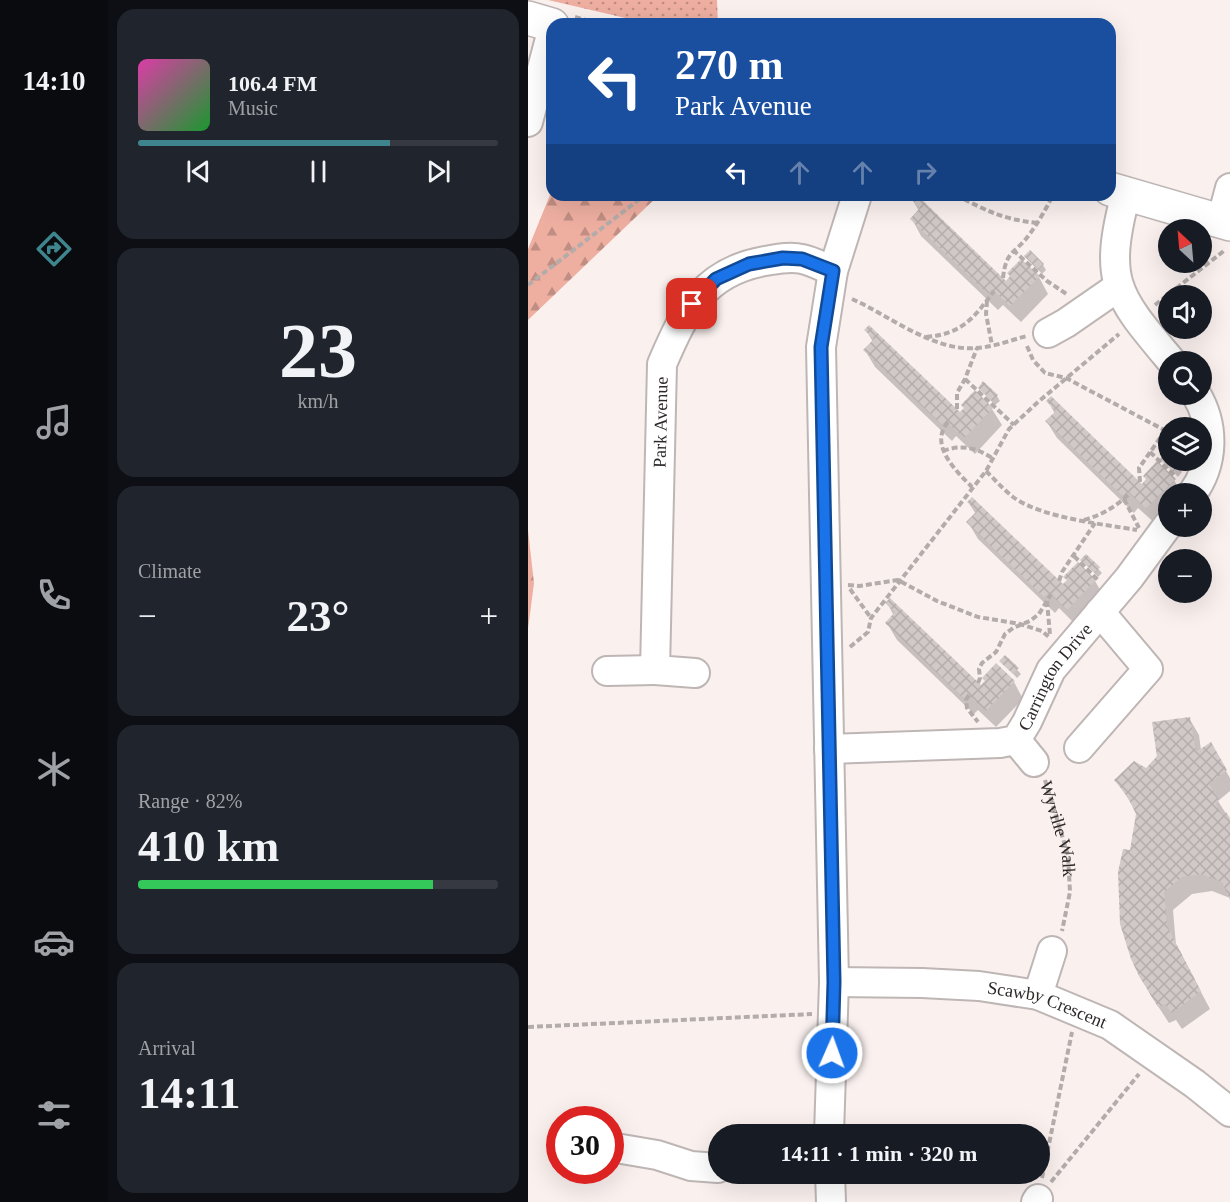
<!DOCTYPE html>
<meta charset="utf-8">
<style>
:root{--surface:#171b24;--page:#20242c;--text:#f1f3f6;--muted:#9ea1a6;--line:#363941;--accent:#3e858e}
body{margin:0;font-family:"Times New Roman",serif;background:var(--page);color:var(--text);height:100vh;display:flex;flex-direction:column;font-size:22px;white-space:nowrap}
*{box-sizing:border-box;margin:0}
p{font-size:20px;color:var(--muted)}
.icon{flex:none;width:33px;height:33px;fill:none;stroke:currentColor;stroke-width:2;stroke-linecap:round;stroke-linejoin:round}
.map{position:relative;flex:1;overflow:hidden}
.sheet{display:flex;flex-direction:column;gap:9px;padding:9px;background:#0d0f14;width:420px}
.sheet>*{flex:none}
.banner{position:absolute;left:18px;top:18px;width:570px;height:183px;border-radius:18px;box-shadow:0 6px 24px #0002;background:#1a4fa0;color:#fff;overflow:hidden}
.needle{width:39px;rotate:334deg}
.controls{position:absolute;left:630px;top:219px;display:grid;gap:12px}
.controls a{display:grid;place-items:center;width:54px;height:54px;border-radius:50%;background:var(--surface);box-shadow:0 6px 24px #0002;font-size:30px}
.speed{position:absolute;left:18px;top:1106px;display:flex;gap:12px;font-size:30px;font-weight:700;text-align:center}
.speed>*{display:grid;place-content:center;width:78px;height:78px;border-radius:50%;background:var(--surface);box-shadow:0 6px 24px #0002;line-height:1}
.speed .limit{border:9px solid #d22;background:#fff;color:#111}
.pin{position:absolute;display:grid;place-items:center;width:51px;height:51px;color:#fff;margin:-26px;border-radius:12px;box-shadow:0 3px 9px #0006}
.me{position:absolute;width:66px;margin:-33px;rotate:2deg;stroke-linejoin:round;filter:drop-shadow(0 0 4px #0008)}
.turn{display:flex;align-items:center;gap:21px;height:126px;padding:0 30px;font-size:27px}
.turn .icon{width:78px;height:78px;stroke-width:2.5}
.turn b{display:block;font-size:42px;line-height:51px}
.lanes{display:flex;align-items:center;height:57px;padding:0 30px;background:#0003;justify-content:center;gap:30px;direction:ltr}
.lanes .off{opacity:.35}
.big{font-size:45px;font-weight:600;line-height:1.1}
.sheet .widget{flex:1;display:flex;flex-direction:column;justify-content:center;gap:9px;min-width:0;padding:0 21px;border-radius:18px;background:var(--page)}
.sheet .dial{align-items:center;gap:0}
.dial b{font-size:78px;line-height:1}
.song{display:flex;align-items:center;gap:18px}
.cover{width:72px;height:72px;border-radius:9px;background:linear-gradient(135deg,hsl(320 70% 55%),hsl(130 70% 35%))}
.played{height:6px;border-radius:3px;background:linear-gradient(90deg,var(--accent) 70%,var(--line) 70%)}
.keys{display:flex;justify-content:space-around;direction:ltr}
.heat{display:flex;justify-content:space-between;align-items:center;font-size:33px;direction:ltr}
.charge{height:9px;border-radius:4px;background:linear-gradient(90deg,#34c759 82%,var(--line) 0)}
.trip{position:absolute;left:180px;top:1124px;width:342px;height:60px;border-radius:30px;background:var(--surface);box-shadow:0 6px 24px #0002;font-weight:600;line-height:60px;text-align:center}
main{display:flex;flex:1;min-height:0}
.menu{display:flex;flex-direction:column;width:108px;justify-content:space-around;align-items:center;background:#090b0e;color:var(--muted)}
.menu .icon{width:42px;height:42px}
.menu .active{color:var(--accent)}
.menu b{font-size:27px;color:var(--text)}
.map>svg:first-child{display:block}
.forest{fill:url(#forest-firs)}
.park{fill:url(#park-dots)}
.shadow{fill:#0003}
.building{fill:url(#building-cross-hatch)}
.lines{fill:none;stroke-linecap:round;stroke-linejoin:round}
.minor-casing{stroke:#beb6b5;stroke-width:32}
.major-casing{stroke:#beb6b5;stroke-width:36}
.path{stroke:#b3acaa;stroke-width:4;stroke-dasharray:6 3;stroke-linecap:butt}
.minor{stroke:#fff;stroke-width:28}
.major{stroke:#fff;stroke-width:33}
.route-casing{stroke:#114b97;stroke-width:15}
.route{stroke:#1a73e8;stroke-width:10}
.labels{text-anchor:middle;stroke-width:4.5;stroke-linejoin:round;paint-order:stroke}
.street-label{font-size:18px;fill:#2d2929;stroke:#fff}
</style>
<main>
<nav class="menu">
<b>14:10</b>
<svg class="icon active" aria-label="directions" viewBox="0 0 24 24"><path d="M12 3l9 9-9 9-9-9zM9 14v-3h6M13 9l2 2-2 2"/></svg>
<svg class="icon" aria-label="music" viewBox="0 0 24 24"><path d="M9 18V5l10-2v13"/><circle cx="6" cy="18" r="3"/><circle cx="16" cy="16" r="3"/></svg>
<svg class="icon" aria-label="phone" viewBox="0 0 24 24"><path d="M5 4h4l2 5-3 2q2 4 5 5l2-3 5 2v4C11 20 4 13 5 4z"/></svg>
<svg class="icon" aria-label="climate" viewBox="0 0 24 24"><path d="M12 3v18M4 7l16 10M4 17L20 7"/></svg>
<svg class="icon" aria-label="car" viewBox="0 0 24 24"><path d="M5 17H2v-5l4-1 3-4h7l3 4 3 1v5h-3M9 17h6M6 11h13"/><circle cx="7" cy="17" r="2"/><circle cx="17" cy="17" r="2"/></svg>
<svg class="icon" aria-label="filters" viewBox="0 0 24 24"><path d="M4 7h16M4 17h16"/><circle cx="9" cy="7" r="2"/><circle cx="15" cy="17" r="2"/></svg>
</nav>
<section class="sheet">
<div class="widget">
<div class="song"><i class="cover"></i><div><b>106.4 FM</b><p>Music</p></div></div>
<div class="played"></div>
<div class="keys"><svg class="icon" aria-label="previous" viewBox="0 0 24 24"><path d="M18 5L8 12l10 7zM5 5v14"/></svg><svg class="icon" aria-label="pause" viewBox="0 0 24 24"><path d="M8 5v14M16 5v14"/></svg><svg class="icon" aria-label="next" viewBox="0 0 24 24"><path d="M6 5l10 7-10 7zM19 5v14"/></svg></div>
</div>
<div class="widget dial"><b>23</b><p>km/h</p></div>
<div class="widget"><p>Climate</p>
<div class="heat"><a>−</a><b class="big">23°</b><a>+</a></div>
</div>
<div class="widget"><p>Range · 82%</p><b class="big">410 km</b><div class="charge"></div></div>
<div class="widget"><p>Arrival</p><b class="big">14:11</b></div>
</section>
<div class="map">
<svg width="702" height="1202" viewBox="0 0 702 1202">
<defs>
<pattern id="forest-firs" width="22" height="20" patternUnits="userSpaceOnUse" patternTransform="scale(1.5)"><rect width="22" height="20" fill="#eeafa1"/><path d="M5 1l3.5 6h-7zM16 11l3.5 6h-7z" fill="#c18e83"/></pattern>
<pattern id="park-dots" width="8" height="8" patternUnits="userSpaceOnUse" patternTransform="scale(1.5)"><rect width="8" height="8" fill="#eeafa1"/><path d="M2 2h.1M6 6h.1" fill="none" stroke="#c18e83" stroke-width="1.8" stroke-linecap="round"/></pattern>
<pattern id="building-cross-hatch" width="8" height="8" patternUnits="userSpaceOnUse" patternTransform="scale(1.5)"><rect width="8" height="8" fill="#d1c9c7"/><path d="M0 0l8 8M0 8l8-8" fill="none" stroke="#b4adab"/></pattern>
</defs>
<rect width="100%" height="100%" fill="#faf1ef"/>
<g class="forest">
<path d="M24,190V195H131L0,320V249Z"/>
<path d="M0,530L6,583L0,629Z"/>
</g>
<path class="park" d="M20,0H189L190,24H123Z"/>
<g class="shadow">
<path d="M384,199L478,283L511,277L520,294L493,322L475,305L470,310L393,236L384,219L391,211Z"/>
<path d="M498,256L515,265L518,270L514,274Z"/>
<path d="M338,330L432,415L464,409L474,425L447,454L428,436L424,441L347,367L337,350L345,342Z"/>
<path d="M451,388L469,396L472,401L467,405Z"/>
<path d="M520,401L614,486L646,480L654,494H640V513L629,525L610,508L606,513L529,438L519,422L527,414Z"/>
<path d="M638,455L640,460L651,467L654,472L650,477L633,459Z"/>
<path d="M440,502L535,587L540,581L537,577L567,581L577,598L549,626L531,608L527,613L450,539L440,522L448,514Z"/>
<path d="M558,556L574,573L570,577L554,560Z"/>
<path d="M359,603L453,688L486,682L495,699L468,727L450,710L446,714L369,640L359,623L366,616Z"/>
<path d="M477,657L493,674L489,678L473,661Z"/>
<path d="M661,718L671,735L673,750L682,744L702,778V791L690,801L702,820V898L684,891L664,894L645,910L648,945L682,1009L654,1029L648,1020L641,1023L622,994L604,852L610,813L588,781L618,769Z"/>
</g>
<g class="building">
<path d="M386,195H389L478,281L482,276L479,273L493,259L512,276L482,306L464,289L460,294L382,219L392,208L382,198Z"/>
<path d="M502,250L516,264L510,270L496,256Z"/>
<path d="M341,325L432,412L436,408L433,405L447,390L465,408L436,438L418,421L414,425L335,350L346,339L336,330Z"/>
<path d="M455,381L470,395L464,401L450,388Z"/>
<path d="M523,396L614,484L618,479L615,476L629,461L648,479L618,509L600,492L596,497L517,421L528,411L518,401Z"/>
<path d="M637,453L640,455V460H646L652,466L646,473L632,459Z"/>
<path d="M444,497L535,584L539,580L535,577L550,562L568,580L539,610L521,593L516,597L438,522L449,511L439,502Z"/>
<path d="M558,554L572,567L567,573L552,560Z"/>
<path d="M362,598L453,685L457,681L454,678L468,663L487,681L458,711L439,694L435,698L357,623L367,612L357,603Z"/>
<path d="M477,655L491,668L485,674L471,661Z"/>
<path d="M662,717L668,752L683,742L699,770L681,784L691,800L688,804L694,816L698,812L702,818V900L694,882L673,874L654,877L636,892L639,926L673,991L644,1013L637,1004L630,1007L611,976L603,959L592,924L590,872L595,849L602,850L608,814L598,794L586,780L606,761L618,768L629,757L624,722Z"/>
</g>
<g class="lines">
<g class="minor-casing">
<g id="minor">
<path d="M0,122L24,31"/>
<path d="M598,193C575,282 587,294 644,362"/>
<path d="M693,222L702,188"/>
<path d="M520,333L538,323L590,287"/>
<path d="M664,494C686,464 687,426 668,394"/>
<path d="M79,671L127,670"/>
<path id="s2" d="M167,673L127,670L134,364C157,311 175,272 237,261C249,259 262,256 274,259C284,261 295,267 305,271"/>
<path d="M488,740L506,762"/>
<path d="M551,748L620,669L572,612"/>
<path id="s3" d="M301,749L472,743L488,740L499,722L523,670L601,578L640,525"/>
<path id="s4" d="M306,982L394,983L451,986L510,995L582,1025L667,1084L702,1112"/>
<path d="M510,995L524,951"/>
<path d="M301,1134L306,982L293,347L305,271L329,195"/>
<path d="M82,1147L129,1155L163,1166L190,1168"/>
<path d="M302,1173L303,1202"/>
<path d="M508,1202L510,1199"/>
</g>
</g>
<g class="major-casing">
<g id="major">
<path d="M0,18L24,25"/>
<path d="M582,189L702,224"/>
</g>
</g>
<g class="path">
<path d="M47,17L72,24"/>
<path d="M428,195C459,211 474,219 509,223"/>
<path d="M485,250L519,281L540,295"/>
<path d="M475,278C478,250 487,254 501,235C510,223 518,209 525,195"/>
<path d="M0,285L117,195"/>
<path d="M324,299C362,316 406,352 449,348C466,347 483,340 499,336"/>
<path d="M459,301L458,314L464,345"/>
<path d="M627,305L697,250"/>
<path d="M398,337C434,334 446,318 466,291"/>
<path d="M499,346L505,360L517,373L538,378L640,432"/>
<path d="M437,379L486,425"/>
<path d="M429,409V393L437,379L449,348"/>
<path d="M420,422C400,445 429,472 444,487"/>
<path d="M415,451C433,444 449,448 464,458"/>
<path d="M622,452L648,477"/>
<path d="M458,471C467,480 475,489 485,497C514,518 574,524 609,530"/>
<path d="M612,482L611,468L637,431"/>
<path d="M596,499L611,528"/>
<path d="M556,520C574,515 589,506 602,493"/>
<path d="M546,556L571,581"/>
<path d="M531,581L534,572L567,523"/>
<path d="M320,585L331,586L370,580L409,601L450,617L492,624L514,631L522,638"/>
<path d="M322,589L343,618"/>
<path d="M519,601L522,635"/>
<path d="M322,647L340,632L343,618L458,471L481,429L510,402L591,334"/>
<path d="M450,683L452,678L451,669L454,663L468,652L477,634L485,628L502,621L511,614L523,594"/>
<path d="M441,695L438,700L439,708L450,722"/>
<path id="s1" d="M517,780L540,855L542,892L534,931"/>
<path d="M0,1027L284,1014"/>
<path d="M514,1178L544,1032"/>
<path d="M523,1182L611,1074"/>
</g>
<use href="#minor" class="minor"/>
<use href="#major" class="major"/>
</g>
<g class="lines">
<g class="route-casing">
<path id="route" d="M164,304L188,279L221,264L255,258L274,259L305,271L293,347L306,982L304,1053"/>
</g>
<use href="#route" class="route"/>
</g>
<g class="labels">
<g class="street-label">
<text dy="6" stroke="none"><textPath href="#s2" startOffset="288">Park Avenue</textPath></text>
<text dy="6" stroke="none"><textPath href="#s3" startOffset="262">Carrington Drive</textPath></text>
<text dy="6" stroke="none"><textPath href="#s1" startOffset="51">Wyville Walk</textPath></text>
<text dy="6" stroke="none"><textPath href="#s4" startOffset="216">Scawby Crescent</textPath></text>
</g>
</g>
</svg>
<div class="controls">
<a><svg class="needle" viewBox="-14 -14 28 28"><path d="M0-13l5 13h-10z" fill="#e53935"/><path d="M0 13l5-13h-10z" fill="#9ea1a6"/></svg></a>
<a><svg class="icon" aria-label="sound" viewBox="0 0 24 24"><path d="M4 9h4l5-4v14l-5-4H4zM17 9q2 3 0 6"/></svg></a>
<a><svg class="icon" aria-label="search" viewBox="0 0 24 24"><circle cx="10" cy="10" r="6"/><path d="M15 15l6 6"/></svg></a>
<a><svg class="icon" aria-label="layers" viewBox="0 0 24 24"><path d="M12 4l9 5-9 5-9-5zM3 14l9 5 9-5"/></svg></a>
<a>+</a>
<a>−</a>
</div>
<div class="speed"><div class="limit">30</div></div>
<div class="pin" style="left:164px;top:304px;background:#d93025"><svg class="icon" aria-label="arrive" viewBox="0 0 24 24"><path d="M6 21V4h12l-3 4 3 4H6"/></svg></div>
<svg class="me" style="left:304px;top:1053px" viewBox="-20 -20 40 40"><circle r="17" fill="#1a73e8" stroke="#fff" stroke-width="3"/><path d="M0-11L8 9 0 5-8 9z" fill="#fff"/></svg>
<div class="trip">14:11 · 1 min · 320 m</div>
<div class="banner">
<div class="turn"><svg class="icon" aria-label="left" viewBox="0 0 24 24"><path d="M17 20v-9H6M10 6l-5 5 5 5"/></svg><div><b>270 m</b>Park Avenue</div></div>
<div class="lanes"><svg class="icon" aria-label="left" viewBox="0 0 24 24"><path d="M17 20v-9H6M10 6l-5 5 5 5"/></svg><svg class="icon off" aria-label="ahead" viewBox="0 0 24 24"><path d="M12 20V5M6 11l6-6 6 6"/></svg><svg class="icon off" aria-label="ahead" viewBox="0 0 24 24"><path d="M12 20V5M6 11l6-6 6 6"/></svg><svg class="icon off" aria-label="right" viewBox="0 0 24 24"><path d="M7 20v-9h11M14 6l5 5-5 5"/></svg></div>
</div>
</div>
</main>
